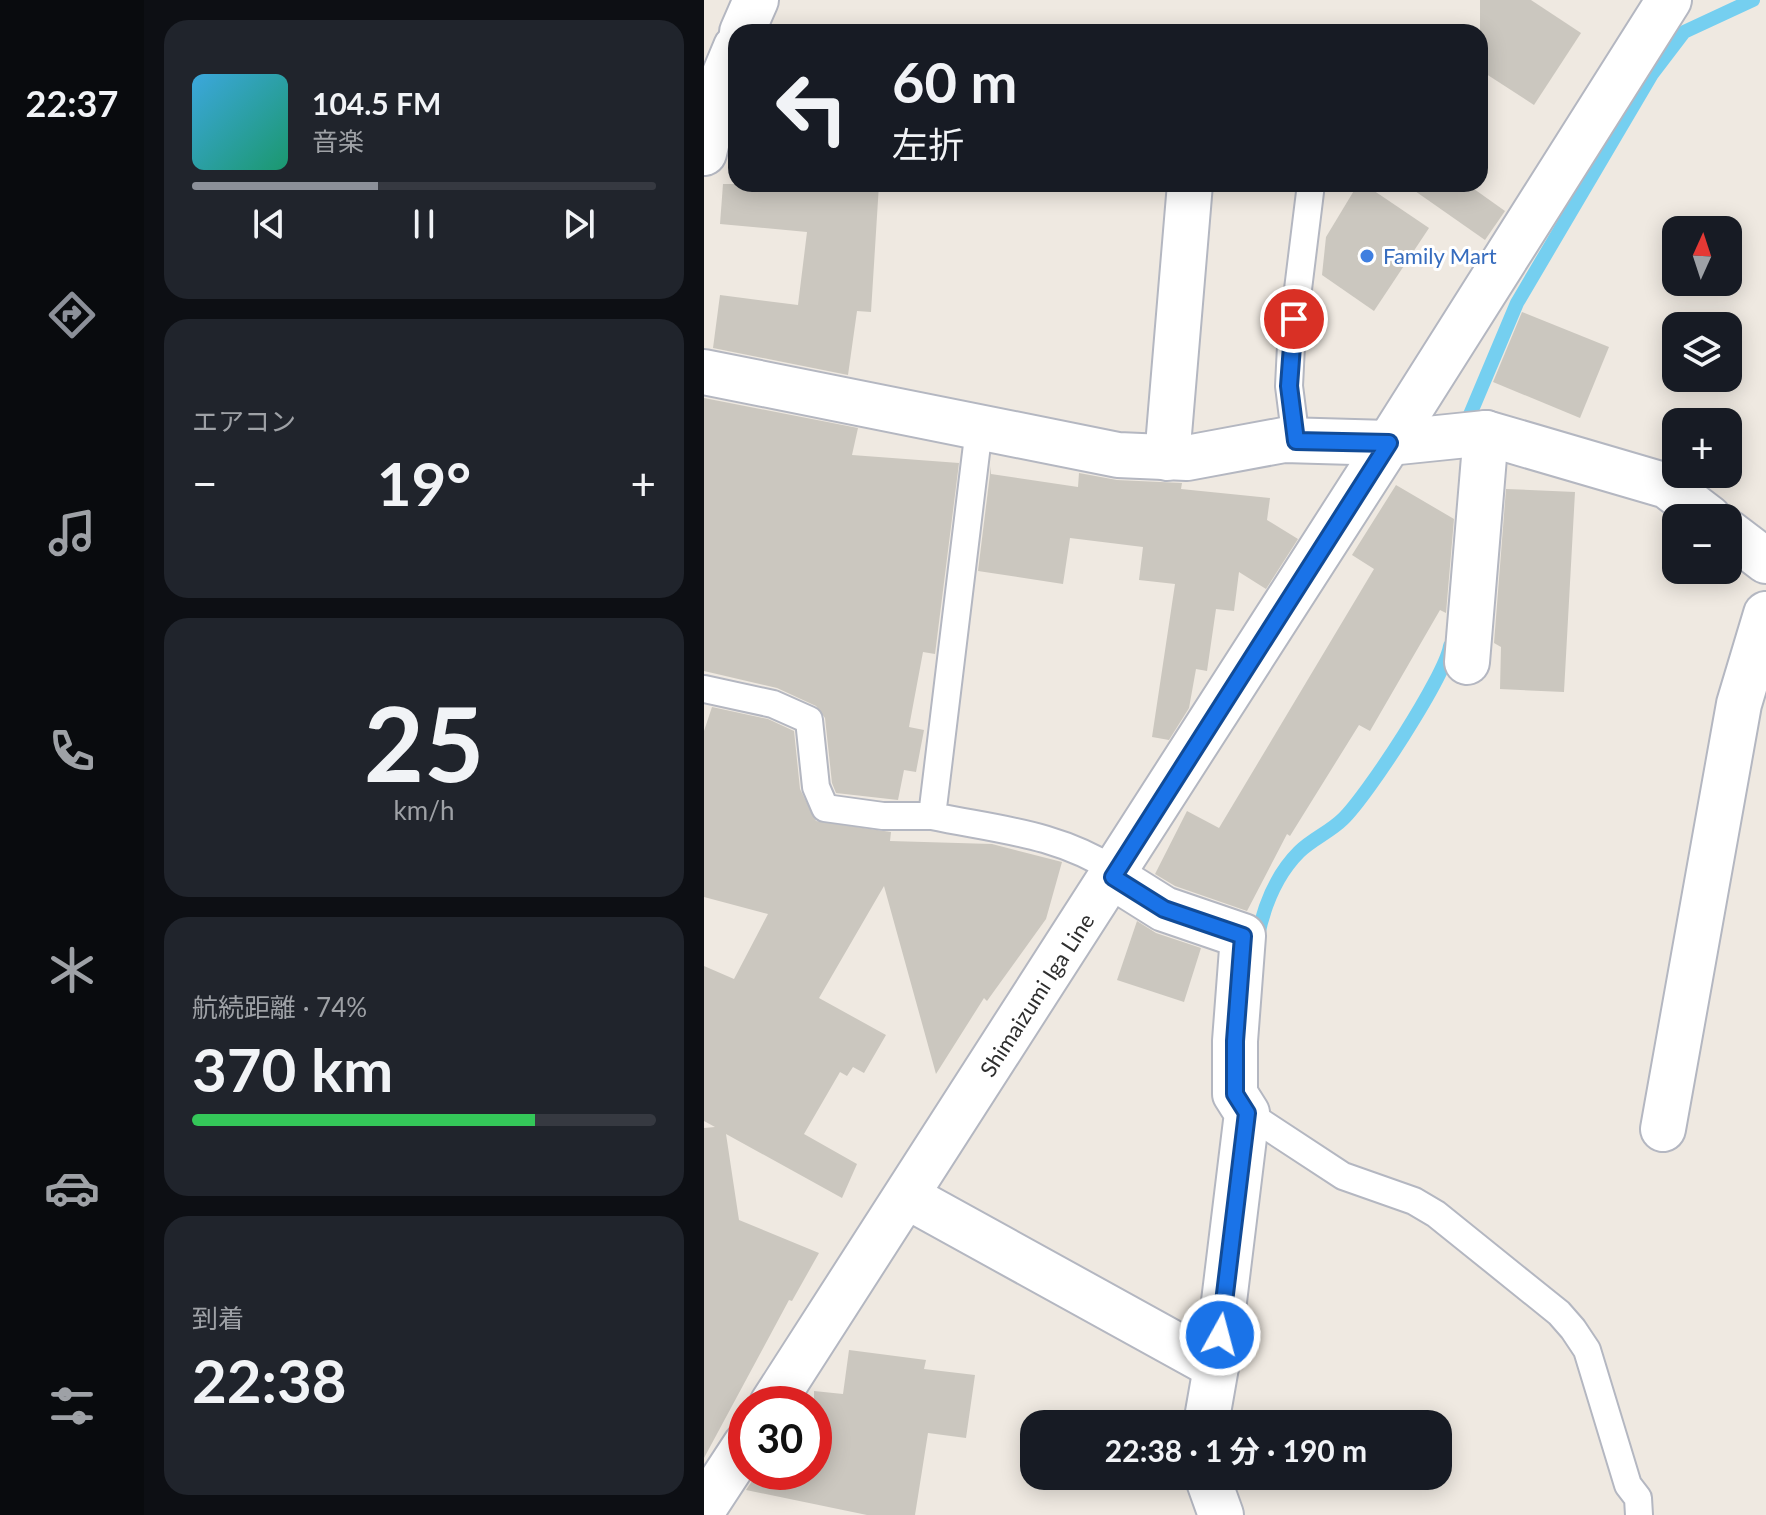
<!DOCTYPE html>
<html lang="ja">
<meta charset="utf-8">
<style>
:root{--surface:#171b24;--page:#20242c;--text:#f1f3f6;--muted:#9ea1a6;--line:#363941;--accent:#8c9099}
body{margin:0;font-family:Lato,"Noto Sans JP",sans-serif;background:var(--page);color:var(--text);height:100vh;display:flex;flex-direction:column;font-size:30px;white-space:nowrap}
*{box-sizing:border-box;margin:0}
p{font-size:26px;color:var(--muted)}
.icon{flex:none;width:44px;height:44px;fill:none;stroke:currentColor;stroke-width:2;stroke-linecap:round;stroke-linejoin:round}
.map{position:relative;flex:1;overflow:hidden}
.panel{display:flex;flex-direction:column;gap:20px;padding:20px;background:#0d0f14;width:560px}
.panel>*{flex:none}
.hud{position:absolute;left:24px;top:24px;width:760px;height:168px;border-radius:24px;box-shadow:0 4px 20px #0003;background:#171b24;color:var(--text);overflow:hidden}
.needle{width:52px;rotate:3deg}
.tools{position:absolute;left:958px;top:216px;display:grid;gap:16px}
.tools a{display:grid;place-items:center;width:80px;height:80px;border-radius:16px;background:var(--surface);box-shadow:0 4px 20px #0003;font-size:40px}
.speed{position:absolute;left:24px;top:1386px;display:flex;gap:16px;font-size:40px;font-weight:700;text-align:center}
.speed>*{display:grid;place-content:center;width:104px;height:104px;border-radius:50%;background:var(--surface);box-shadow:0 4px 20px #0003;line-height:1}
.speed .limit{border:12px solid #d22;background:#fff;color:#111}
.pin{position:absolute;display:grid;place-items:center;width:68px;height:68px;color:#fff;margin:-34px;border:4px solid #fff;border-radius:50%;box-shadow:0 2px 8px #0007}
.me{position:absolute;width:88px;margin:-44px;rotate:7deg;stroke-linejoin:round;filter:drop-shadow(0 0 6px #0008)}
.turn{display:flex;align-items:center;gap:28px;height:168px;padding:0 32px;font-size:36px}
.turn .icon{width:104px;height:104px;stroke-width:2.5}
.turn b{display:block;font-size:56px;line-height:68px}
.big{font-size:60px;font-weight:700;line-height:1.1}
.panel .card{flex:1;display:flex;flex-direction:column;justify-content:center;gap:12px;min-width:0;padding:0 28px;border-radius:24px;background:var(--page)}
.panel .dial{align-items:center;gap:0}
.dial b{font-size:104px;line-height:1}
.song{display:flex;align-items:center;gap:24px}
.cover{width:96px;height:96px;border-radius:12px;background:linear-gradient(135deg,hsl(200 70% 55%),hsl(160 70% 35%))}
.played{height:8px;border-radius:4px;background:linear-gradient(90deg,var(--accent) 40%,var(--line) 40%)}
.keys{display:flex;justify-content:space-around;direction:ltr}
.heat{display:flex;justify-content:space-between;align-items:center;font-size:44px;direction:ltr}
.charge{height:12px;border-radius:6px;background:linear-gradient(90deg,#34c759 74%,var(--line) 0)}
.trip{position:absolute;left:316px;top:1410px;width:432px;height:80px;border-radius:24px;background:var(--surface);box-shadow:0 4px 20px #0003;font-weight:700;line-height:80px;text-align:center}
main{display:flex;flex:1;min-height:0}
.menu{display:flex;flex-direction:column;width:144px;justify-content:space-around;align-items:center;background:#090b0e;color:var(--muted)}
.menu .icon{width:56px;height:56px}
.menu .current{color:var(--accent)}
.menu b{font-size:36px;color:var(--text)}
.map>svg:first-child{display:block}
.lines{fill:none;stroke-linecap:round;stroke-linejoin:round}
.stream{stroke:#75cff0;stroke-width:14}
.building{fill:#cbc7bf}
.service-casing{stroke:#b4b7c1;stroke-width:30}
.minor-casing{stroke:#b4b7c1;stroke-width:48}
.secondary-casing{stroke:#b4b7c1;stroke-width:48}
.service{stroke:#fff;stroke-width:26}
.minor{stroke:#fff;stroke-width:44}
.secondary{stroke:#fff;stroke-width:44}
.route-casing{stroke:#114b97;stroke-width:20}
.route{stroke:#1a73e8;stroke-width:14}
.shop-dot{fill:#3f7fe0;stroke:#fff;stroke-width:3}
.labels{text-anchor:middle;stroke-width:6;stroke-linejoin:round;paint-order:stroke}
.shop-label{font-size:22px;fill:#366cbe;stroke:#fff;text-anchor:start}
.street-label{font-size:22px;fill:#2e2e2e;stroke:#fff}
</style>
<main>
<nav class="menu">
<b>22:37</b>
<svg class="icon current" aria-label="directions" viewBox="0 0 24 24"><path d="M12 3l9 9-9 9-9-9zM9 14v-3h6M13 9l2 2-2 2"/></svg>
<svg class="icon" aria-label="music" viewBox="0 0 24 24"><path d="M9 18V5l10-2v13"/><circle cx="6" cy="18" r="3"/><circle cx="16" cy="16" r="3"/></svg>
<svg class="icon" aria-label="phone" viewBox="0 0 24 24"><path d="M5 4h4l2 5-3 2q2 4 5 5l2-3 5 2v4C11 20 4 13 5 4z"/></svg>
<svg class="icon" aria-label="climate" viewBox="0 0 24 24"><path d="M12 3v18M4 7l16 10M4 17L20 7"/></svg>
<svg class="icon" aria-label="car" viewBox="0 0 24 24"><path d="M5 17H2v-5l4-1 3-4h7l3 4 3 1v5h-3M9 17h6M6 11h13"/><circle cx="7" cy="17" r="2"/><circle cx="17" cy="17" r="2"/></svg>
<svg class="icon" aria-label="filters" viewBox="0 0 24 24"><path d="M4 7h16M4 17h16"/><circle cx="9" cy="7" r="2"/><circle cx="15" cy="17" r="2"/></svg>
</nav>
<section class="panel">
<div class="card">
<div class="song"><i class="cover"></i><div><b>104.5 FM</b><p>音楽</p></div></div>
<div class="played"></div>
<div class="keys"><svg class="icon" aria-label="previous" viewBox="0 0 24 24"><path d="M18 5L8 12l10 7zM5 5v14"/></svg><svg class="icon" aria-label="pause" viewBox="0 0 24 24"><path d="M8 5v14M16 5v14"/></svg><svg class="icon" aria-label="next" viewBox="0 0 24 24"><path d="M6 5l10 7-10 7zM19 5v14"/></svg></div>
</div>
<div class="card"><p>エアコン</p>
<div class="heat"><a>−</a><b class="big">19°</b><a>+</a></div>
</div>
<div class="card dial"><b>25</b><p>km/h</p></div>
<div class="card"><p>航続距離 · 74%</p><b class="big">370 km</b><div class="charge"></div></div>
<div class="card"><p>到着</p><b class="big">22:38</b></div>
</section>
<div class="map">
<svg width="1062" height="1515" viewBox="0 0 1062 1515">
<rect width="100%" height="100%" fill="#efe9e1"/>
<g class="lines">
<g class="stream">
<path d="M765,417L813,303L948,74L980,32L1049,0"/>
<path d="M553,940C559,909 572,875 595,852C608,839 626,832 639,819C663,796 741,677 746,646"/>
</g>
</g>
<g class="building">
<path d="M776,0H827L877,33L830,105L776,70Z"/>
<path d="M19,184H175L167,312L153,311L144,375L9,348L16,295L94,305L103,232L16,224Z"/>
<path d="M654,184H660L725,228L670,311L618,275L622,237Z"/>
<path d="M701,184H763L801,211L781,240Z"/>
<path d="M818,312L905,347L876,418L789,382Z"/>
<path d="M0,398L154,428L148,455L255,463L231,654L219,652L205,727L220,730L212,772L200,770L194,800L132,793L128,783L121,718L112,706L73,688L0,671Z"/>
<path d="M287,466V474L374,487L375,473L413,480L478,483L477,489L566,498L563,520L594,539L562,589L535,572L530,611L512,609L503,671L492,669L485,708L465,740L448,737L471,584L435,580L439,547L366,538L359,584L274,571Z"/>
<path d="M692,485L750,519L742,613L736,610L666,731L655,725L586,836L583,834L543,911L471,886L451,874L483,811L515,828L670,569L648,555Z"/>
<path d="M802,489L871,492L860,692L796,689L797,647L790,643Z"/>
<path d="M8,707L64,719L90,731L96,789L112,821L187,832L186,841L288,844L358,862L342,919L283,1001L280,998L232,1074L180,886L115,998L182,1035L160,1073L149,1067L143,1076L136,1072L100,1134L153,1164L138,1198L22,1134L35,1220L115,1253L88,1301L85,1300L0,1458V1128L11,1127L0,1121V966L30,979L64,914L0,897V731Z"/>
<path d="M433,921L452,933L497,948L480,1002L413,980Z"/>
<path d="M145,1350L222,1360L220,1369L271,1375L262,1438L224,1433L211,1515H163L42,1490L54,1472H110V1391L139,1394Z"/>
</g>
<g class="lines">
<g class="service-casing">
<g id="service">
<path d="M275,428L228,816C296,830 352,833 412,871"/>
<path d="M592,441L585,386L587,346L607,184"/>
<path d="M0,689L69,704L105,720L112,787L121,808L179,816H228"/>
<path d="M543,1113L639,1176L710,1201L732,1214L855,1313L869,1329L883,1350L924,1485L934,1498L935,1515"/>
</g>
</g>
<g class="minor-casing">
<g id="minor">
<path d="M38,32L52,0"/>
<path d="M0,153L17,83L32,47"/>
<path d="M685,443L965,0"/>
<path d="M685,443L782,433L963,486L1005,518"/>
<path d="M463,458L486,184"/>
<path d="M1024,532L1062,561"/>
<path d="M763,662L782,433"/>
<path d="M409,877L460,909L539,936L531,1041V1094L543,1113L512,1367L502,1424"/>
<path d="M959,1129L1035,704L1062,614"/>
<path d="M204,1197L512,1367"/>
<path d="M503,1476L517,1515"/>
</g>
</g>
<g class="secondary-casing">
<g id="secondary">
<path d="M0,372L414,455L483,458L580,440L685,443"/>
<path d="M68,1404L685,443"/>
<path d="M0,1508L42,1444"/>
</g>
</g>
<use href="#service" class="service"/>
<use href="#minor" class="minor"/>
<use href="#secondary" class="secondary"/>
</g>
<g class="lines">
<g class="route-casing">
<path id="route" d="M516,1335L543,1113L531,1094V1041L539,936L460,909L409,877L685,443L592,441L585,386L590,319"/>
</g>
<use href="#route" class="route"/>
</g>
<circle class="shop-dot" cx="663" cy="256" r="8"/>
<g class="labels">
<g class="shop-label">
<text x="679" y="264">Family Mart</text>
</g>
<g class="street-label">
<text transform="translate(333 995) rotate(-57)" y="8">Shimaizumi Iga Line</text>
</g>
</g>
</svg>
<div class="tools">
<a><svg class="needle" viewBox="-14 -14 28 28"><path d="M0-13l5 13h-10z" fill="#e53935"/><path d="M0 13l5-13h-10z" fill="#9ea1a6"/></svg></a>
<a><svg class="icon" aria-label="layers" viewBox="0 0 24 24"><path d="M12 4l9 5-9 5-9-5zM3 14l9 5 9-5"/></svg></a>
<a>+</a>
<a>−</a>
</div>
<div class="speed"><div class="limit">30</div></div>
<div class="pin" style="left:590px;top:319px;background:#d93025"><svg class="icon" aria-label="arrive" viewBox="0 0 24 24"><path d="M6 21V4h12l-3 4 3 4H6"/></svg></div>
<svg class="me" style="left:516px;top:1335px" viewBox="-20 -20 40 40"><circle r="17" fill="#1a73e8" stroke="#fff" stroke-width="3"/><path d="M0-11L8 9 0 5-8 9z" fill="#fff"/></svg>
<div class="trip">22:38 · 1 分 · 190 m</div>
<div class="hud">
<div class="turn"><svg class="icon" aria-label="left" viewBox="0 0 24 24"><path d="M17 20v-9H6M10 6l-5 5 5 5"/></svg><div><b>60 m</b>左折</div></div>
</div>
</div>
</main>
